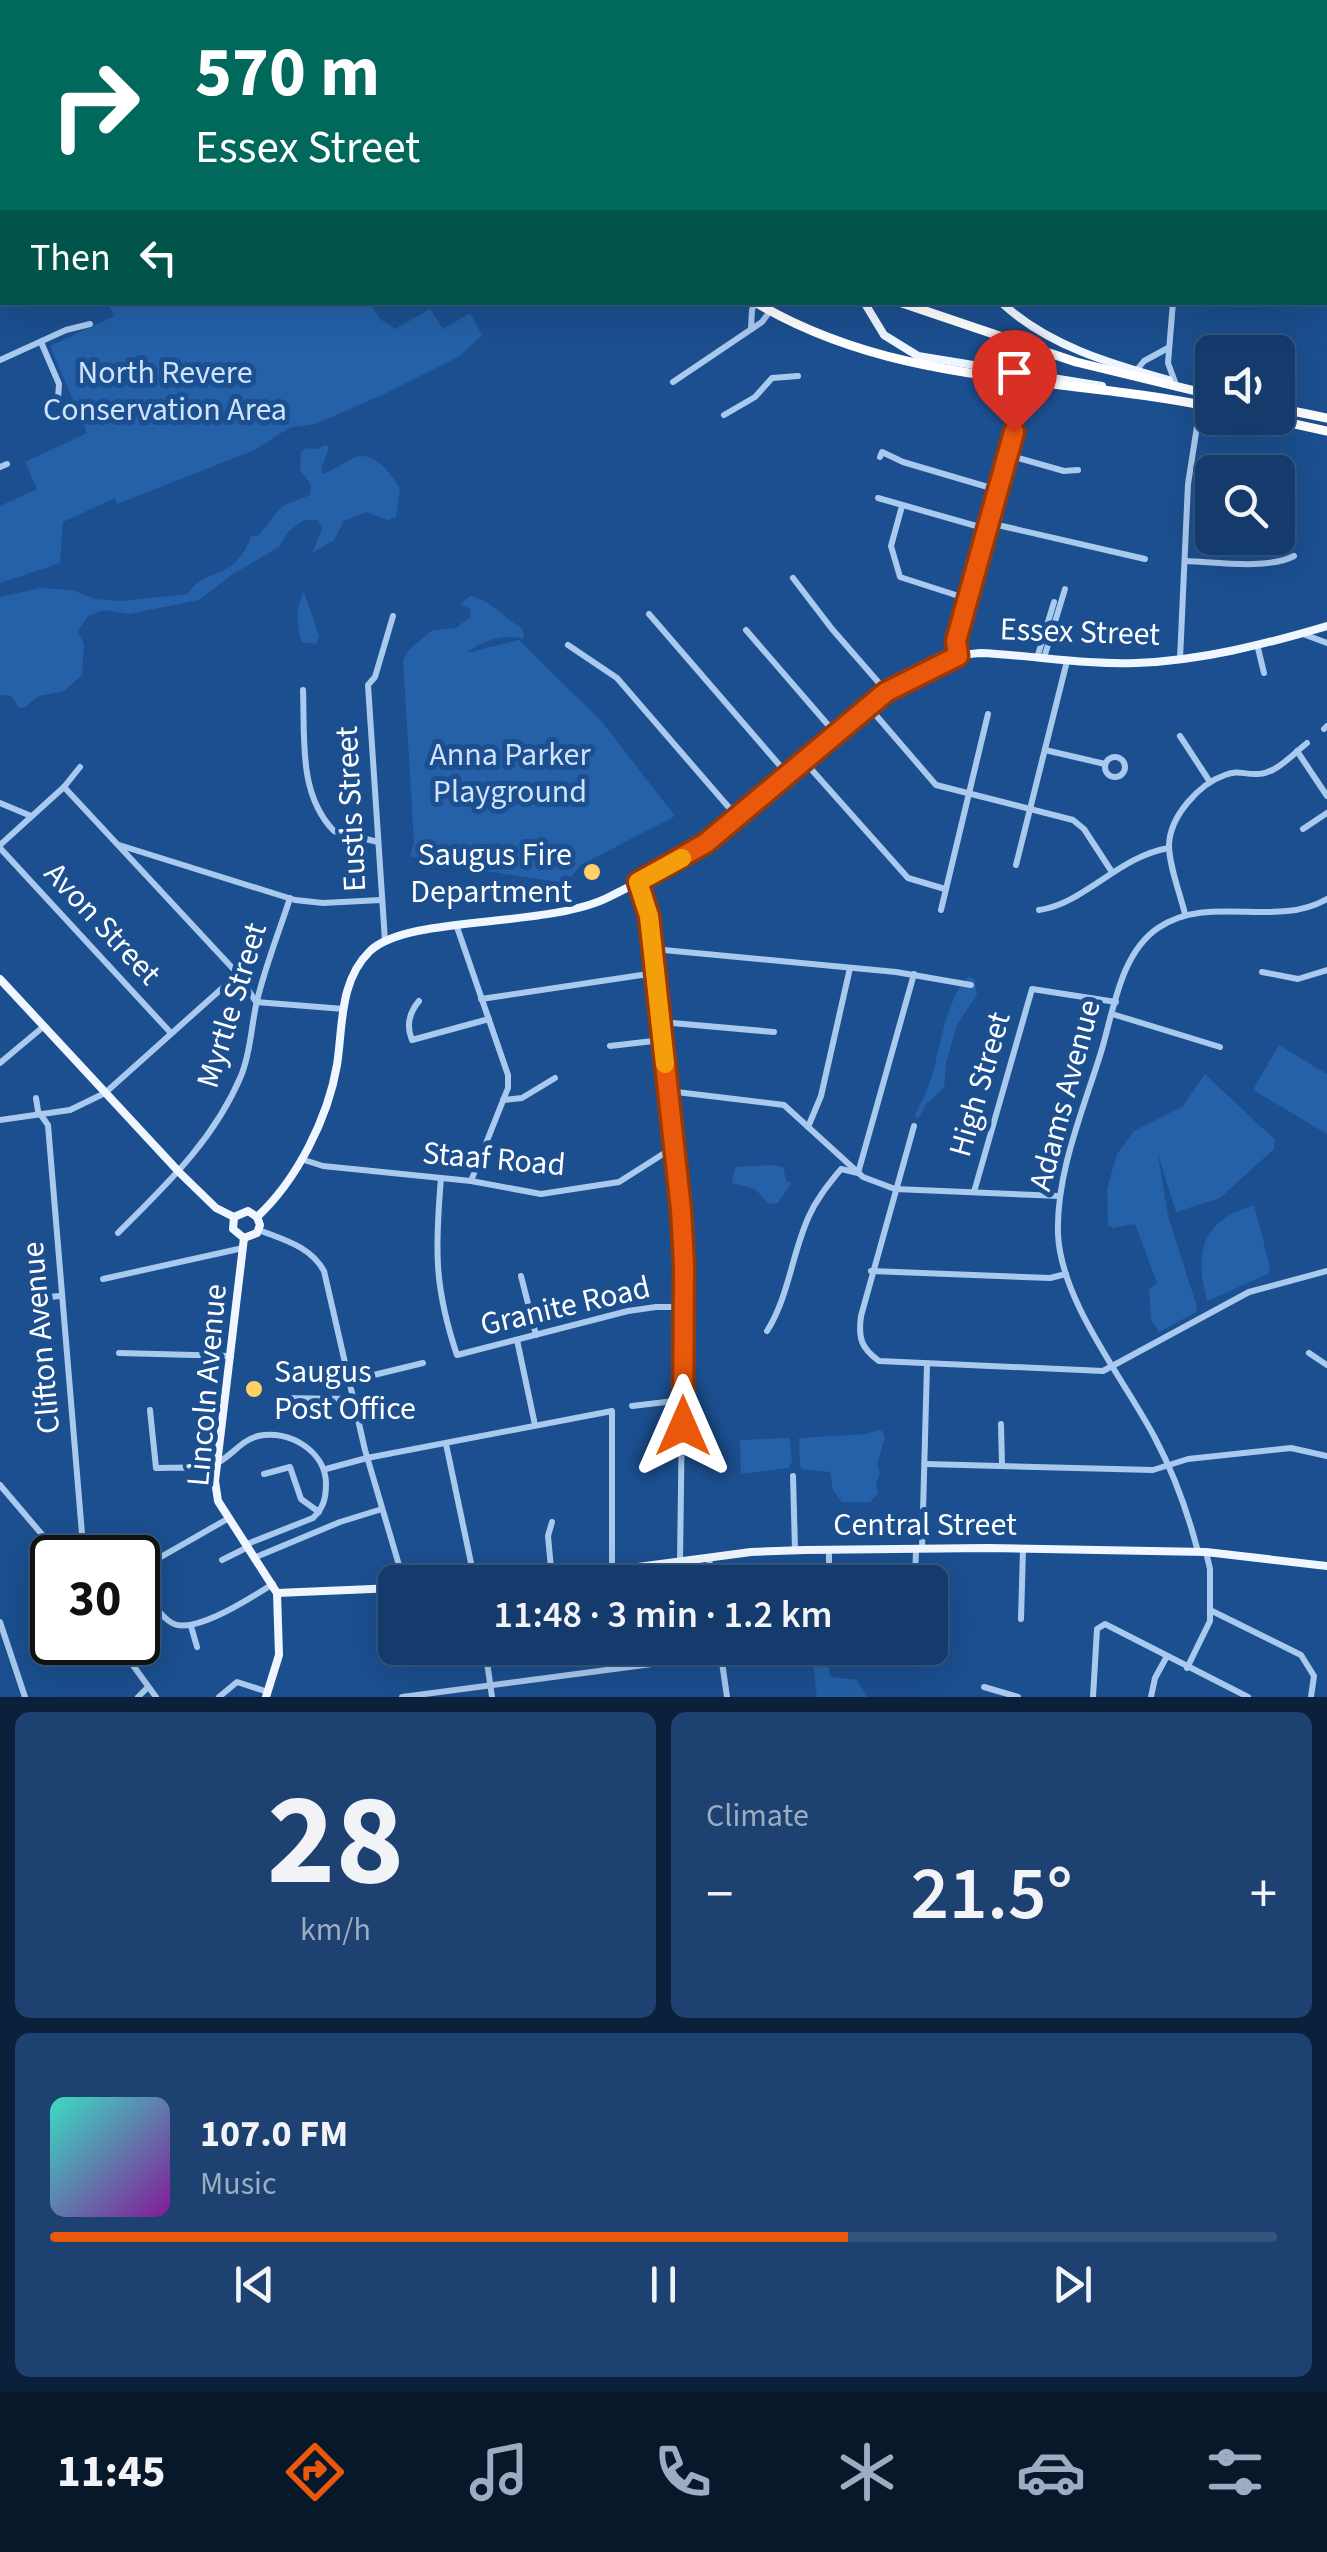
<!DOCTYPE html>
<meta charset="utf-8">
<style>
:root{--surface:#143b6b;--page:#1d4271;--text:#f1f3f6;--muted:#9dadc1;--line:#33557e;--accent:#ea580c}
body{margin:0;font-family:"Source Sans 3",sans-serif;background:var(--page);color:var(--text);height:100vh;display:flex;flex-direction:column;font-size:38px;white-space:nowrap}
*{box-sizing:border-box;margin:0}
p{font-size:32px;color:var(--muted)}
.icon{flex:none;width:55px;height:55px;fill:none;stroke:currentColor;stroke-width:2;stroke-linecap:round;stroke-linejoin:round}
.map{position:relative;height:1697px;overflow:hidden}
.details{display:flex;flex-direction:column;gap:15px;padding:15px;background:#0b203b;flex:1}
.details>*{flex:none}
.hud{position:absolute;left:0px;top:0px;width:1328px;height:305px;box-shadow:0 10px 40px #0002,0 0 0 2px var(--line);background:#00695c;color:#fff;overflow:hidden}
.fabs{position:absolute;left:1195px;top:335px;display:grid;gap:20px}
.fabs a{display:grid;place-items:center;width:100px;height:100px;border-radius:15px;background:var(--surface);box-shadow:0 10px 40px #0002,0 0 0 2px var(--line);font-size:50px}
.speed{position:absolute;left:30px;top:1535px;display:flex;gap:20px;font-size:50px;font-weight:700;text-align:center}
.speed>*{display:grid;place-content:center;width:130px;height:130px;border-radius:50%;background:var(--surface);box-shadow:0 10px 40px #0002,0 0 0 2px var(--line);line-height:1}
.speed .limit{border:5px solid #111;border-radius:15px;background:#fff;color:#111}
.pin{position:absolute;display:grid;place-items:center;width:85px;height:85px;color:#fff;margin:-102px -42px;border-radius:50% 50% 50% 0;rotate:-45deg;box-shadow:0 0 10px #0007}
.pin .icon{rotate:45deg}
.me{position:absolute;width:110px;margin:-55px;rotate:0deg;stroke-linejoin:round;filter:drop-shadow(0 0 8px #0008)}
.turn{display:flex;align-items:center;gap:35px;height:210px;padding:0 30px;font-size:45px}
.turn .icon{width:130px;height:130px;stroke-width:2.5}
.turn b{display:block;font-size:70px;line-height:85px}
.then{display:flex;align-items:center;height:95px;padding:0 30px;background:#0003;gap:20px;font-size:38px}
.big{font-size:75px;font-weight:600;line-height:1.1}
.details .tile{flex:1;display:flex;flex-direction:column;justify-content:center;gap:15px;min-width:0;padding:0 35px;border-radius:15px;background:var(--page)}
.details .dial{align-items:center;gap:0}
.dial b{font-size:130px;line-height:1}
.song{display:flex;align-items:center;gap:30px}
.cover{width:120px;height:120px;border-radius:15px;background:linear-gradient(135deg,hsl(170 70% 55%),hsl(290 70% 35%))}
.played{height:10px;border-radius:5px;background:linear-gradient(90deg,var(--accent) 65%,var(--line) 65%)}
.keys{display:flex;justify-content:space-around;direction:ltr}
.heat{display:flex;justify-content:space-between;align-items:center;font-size:55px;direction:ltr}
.details .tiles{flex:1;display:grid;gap:15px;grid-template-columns:1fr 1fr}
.tile:last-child{grid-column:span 2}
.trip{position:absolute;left:378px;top:1565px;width:570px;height:100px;border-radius:15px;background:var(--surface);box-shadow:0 10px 40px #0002,0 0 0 2px var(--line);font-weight:600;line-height:100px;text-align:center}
.menu{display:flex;height:160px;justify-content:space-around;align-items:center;background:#08182b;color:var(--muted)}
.menu .icon{width:70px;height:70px}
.menu .current{color:var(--accent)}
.menu b{font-size:45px;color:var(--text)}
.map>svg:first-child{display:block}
.green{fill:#2461a8}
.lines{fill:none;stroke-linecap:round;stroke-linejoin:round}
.minor{stroke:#a9c9ee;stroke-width:6}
.major{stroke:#f0f6ff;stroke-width:8}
.highway{stroke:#fff;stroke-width:9}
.route-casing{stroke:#983908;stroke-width:25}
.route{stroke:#ea580c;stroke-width:18}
.slow{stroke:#f59e0b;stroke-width:18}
.poi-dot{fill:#ffd166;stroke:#1b4f8f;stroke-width:4}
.labels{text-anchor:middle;stroke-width:10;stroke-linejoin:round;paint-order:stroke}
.park-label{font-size:32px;fill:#cfe3fa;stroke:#1b4f8f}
.street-label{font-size:32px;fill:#fff;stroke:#1b4f8f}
.poi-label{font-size:32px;fill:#fff;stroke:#1b4f8f;text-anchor:end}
</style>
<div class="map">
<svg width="1327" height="1697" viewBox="0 0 1327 1697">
<rect width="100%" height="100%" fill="#1b4f8f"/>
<g class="green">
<path d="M108,303H377L372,306L380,319L395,329L430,309L443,329L470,313L482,335L460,356L386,393L316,424L289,428L255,450L117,504L115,498L63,522L60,563L0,583V506L37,489L25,462L87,433L50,346L114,316Z"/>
<path d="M326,445L329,448L321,469L323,474C334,470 341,464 351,459C373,447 391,474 400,489L396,517L387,520L367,512L344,521L334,540L312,553L322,529L318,520H304L289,531L279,547L230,576L199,600L129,614L104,610L88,616L78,631L84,644L82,675L64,691L39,696L24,708L18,707L12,696L0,695V597L40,588L72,590L95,599L120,601L188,594C204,566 235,583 251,536H258L282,506L310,495L311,485L300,470L301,452L306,448L317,449Z"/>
<path d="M304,592L319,636L316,644L302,642C296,626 295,607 304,592Z"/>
<path d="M470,596C490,599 503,618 522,628L524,635L522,639C502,633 481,642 466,653L519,640L602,722L675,816L581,865L565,883L458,867L410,856L414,842L403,661C409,645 421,642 432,630L456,628L470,617L471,609L460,604Z"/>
<path d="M969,976L975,980L977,994L956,1027L946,1064L944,1088L926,1104L918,1119L915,1115C921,1103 927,1091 931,1079C940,1050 946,997 969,976Z"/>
<path d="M1279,1045L1327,1074V1134L1253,1090Z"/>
<path d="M1205,1074L1275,1140L1274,1149L1220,1198L1176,1212L1158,1154L1168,1216L1197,1307L1196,1312L1159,1332L1151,1320L1149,1289L1157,1283L1135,1224L1113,1228L1108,1225L1107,1189L1117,1154L1134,1131L1183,1106Z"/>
<path d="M772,1165L783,1167L786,1180L791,1183L778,1203L769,1204L755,1189L732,1183L735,1167Z"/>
<path d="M1254,1205L1270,1267L1268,1274L1207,1301C1194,1251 1201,1221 1254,1205Z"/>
<path d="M877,1430L882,1431L885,1437L877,1464L880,1473L876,1483L878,1493L870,1502H842L833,1490L830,1472L802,1469L800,1466L799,1438L867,1434Z"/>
<path d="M790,1438L792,1461L788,1468L741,1474L740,1440Z"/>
<path d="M784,1648H823L828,1653L830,1677L857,1680L867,1697H817L813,1663L795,1650Z"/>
</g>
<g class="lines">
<g class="minor">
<path d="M129,2L131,0"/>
<path d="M0,130L2,128"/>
<path d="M1173,302L1168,363L1175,382"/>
<path d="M751,329L752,310L755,302"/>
<path d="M41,342L59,384L58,399"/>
<path d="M0,360L66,330L90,324"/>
<path d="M1136,371L1144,361L1168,348"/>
<path d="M673,382L762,322L770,311"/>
<path d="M724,415L755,397L772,378L798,376"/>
<path d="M1008,455L1064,471L1078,470"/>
<path d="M880,457L882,452L903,462L998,490"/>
<path d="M0,467L7,464"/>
<path d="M878,498L987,529"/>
<path d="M902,506L891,546L900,577L968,599"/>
<path d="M989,523L1145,559"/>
<path d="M1186,561C1215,562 1268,570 1294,556"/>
<path d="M793,578L832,629L886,691"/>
<path d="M649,614L788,775"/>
<path d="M746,630L835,733"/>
<path d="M1303,634L1327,643"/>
<path d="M1257,644L1264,673"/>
<path d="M568,645L617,678L738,818"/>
<path d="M958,656L956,643L1014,432L1016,407"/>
<path d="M1037,658L1054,602"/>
<path d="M1044,658L1065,589"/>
<path d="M1180,659L1188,484L1198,420"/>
<path d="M303,690C305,738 298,794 334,831L378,842"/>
<path d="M868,706L936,785L1073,820L1084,829L1112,872"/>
<path d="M1324,729L1327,726"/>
<path d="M1180,736L1210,782"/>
<path d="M1045,750L1105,764"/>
<path d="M1297,751L1327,796"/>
<circle cx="1115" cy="767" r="10"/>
<path d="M803,760L908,878L945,889"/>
<path d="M64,787L238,974L256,1002L344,1009"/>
<path d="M0,803L31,816"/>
<path d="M1303,829L1327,813"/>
<path d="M0,845L64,787L80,767"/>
<path d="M119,845L295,900L323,903L381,900"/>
<path d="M0,848L170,1032"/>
<path d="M1016,865L1067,661"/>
<path d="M638,881L649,916L684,1264L680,1561"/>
<path d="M941,910L988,714"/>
<path d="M1039,910C1084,904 1119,856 1169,848"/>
<path d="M1185,914C1180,893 1169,866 1169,845C1170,816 1199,784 1225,775C1238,770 1242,774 1255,774C1274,776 1293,754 1307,743"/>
<path d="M457,927L508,1075V1088L471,1181"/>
<path d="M385,941L368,685L375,677L393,616"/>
<path d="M653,949L896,972L971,985"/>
<path d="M1262,972L1298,979L1327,970"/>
<path d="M481,999L655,973"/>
<path d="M419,1001C409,1013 406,1026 412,1040L489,1019"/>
<path d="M1112,1014L1220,1047"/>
<path d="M661,1022L774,1032"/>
<path d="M610,1046L662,1040"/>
<path d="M0,1063L43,1027"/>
<path d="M668,1091L784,1105L863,1177L895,1189L1060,1196"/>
<path d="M36,1098L38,1111L48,1125L84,1558"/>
<path d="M503,1100L522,1098L555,1078"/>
<path d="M0,1120L70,1110L105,1093L238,974"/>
<path d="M914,1126L861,1316C858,1338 861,1348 879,1361L1103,1371L1249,1292L1327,1271"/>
<path d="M808,1127L821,1096L850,968"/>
<path d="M301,1159L323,1166L471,1181L541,1194L619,1182L674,1147"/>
<path d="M441,1178C435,1249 434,1287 457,1355L628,1311L656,1307H684"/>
<path d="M974,1192L1032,989L1116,1002"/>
<path d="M259,1230C284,1240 310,1246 324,1271L365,1450L404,1582"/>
<path d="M118,1233C166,1185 214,1140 241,1076C251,1052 251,1026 257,1001C265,967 279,932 290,898"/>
<path d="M871,1271L1050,1278L1066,1274"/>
<path d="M521,1276L536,1335"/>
<path d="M103,1279L243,1248"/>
<path d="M38,1298L60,1296"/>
<path d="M767,1331C789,1296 792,1253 809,1216C817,1198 829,1184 841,1169L858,1173L914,974"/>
<path d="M517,1340L535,1425"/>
<path d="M119,1353L231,1356"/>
<path d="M1309,1353L1327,1365"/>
<path d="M349,1381L423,1363"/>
<path d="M277,1398L353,1399"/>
<path d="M632,1406L683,1400"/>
<path d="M150,1410L156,1468C174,1467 203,1470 219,1462C232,1455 242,1440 258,1436C289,1429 325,1451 326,1483C326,1498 324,1507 313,1518L247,1544"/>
<path d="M1001,1424L1002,1465"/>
<path d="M446,1444L475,1582"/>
<path d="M926,1464L1153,1470L1188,1459L1291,1448L1327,1456"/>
<path d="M326,1469L367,1458L612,1411V1571"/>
<path d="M264,1474L290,1467L301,1499L319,1512"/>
<path d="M793,1476L795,1550"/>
<path d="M0,1485L62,1558"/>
<path d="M922,1549L927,1365"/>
<path d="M1198,1552C1188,1513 1174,1474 1155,1438C1124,1379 1061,1302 1058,1234C1056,1172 1084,1108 1102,1049C1114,1008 1121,953 1158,928C1209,893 1274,929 1327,899"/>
<path d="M256,1557L340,1522L382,1509"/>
<path d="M709,1557L712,1582"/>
<path d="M222,1560L248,1547"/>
<path d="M138,1570L229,1518"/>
<path d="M552,1579L548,1536L552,1522"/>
<path d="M138,1580C147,1593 158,1615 172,1623C194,1636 253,1596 273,1584"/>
<path d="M829,1582V1549"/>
<path d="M915,1582L916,1549"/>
<path d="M390,1588L395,1618"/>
<path d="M1210,1610L1301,1655L1314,1676L1311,1697"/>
<path d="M1021,1619L1023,1549"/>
<path d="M0,1622L25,1697"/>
<path d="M191,1626L197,1647"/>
<path d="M116,1642L156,1697"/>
<path d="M400,1648L401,1657"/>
<path d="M485,1648L492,1697"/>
<path d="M720,1648L727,1697"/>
<path d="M1187,1668L1210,1621V1569L1206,1552"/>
<path d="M984,1687L1018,1697"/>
<path d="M138,1697L148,1687"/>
<path d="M219,1697L237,1682L268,1692"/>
<path d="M402,1697L652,1664"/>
<path d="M1093,1697L1097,1629L1105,1624L1248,1697"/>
<path d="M1151,1697L1155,1678L1166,1658"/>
</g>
<g class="major">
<path d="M731,0L734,2"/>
<path d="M864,302L884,335L918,356L1102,386"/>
<path d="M1001,302C1046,345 1111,364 1169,380"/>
<path d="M0,979L180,1173L216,1208L234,1217"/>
<path d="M234,1217L233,1229L244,1238"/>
<path d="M234,1217L248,1211L257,1217"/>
<path d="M257,1217C297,1180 328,1118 337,1065C343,1026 339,981 370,951C409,914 549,929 611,896C644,879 680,863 710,840C780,788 891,657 980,653C1032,655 1083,665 1136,663C1200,661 1266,644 1327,626"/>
<path d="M244,1238L215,1481L218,1501L277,1593L279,1655L266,1697"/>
<path d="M244,1238L257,1233L260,1225L257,1217"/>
<path d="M525,1582L751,1552L805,1550L987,1548L1206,1552L1327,1566"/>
<path d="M277,1593L395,1588"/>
</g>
<g class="highway">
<path d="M344,0L347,2"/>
<path d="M362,0L366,2"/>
<path d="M755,302C897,387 1056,375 1212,407"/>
<path d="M899,302L1076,362L1212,395"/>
<path d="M1278,408L1327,418"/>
<path d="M1267,418L1327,431"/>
</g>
</g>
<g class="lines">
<g class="route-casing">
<path id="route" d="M683,1426L684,1264L681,1210L649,916L638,882L706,843L886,692L958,656L956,641L1014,432"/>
</g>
<use href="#route" class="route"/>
<path class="slow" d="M665,1064L649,916L638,882L682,858"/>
</g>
<g class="poi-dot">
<circle cx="592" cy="872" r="10"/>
<circle cx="254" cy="1389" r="10"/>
</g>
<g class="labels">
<g class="park-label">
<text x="165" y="383">North Revere<tspan x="165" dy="37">Conservation Area</tspan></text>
<text x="510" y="765">Anna Parker<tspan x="510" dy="37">Playground</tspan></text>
</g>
<g class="street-label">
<text transform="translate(1080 631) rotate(2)" y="11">Essex Street</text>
<text transform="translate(350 809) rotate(-93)" y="11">Eustis Street</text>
<text transform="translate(103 923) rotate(47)" y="11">Avon Street</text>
<text transform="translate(231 1005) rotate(-73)" y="11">Myrtle Street</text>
<text transform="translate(979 1084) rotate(-74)" y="11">High Street</text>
<text transform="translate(1064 1095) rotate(-75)" y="11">Adams Avenue</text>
<text transform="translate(494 1158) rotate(5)" y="11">Staaf Road</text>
<text transform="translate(565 1305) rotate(-13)" y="11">Granite Road</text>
<text transform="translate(40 1338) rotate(-95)" y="11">Clifton Avenue</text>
<text transform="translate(206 1385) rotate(-85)" y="11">Lincoln Avenue</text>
<text x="925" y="1535">Central Street</text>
</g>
<g class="poi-label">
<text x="572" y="865">Saugus Fire<tspan x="572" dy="37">Department</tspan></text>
<text x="274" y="1382" text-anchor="start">Saugus<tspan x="274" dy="37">Post Office</tspan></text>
</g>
</g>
</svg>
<div class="fabs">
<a><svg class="icon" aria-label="sound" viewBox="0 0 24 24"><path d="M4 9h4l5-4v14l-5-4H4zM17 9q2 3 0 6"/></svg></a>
<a><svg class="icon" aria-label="search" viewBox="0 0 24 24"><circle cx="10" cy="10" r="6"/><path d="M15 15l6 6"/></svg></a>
</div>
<div class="speed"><div class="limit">30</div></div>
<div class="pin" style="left:1014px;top:432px;background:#d93025"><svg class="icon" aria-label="arrive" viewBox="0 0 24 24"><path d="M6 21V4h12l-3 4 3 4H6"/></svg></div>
<svg class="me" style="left:683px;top:1426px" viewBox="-20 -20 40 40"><path d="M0-17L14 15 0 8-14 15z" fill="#ea580c" stroke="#fff" stroke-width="4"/></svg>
<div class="trip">11:48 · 3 min · 1.2 km</div>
<div class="hud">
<div class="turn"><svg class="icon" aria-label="right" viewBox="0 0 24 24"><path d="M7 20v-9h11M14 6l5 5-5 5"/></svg><div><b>570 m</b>Essex Street</div></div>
<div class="then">Then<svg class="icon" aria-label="left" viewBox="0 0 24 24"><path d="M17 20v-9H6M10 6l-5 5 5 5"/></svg></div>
</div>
</div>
<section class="details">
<div class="tiles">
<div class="tile dial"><b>28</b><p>km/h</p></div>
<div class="tile"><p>Climate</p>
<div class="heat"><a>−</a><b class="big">21.5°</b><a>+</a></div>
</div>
<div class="tile">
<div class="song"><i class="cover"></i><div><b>107.0 FM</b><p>Music</p></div></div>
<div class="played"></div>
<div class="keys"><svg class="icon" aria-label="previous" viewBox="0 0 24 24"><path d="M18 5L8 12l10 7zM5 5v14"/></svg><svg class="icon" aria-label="pause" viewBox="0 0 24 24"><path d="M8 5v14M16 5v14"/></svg><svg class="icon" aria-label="next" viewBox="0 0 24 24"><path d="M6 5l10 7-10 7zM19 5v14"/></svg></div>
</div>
</div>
</section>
<nav class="menu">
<b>11:45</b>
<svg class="icon current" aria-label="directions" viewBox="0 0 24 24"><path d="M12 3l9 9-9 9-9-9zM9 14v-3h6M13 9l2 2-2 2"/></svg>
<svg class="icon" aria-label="music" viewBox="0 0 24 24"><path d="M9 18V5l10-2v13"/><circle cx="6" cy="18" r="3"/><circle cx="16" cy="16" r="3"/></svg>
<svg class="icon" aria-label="phone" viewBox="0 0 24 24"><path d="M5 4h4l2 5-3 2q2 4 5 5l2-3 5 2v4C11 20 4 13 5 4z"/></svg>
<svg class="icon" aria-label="climate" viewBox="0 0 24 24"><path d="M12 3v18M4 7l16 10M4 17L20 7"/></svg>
<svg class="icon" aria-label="car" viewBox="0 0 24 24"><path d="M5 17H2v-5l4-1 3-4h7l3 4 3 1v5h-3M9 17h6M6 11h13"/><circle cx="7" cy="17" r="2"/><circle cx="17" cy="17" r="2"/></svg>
<svg class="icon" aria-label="filters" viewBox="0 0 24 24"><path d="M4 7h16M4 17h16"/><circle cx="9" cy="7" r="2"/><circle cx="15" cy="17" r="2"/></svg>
</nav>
